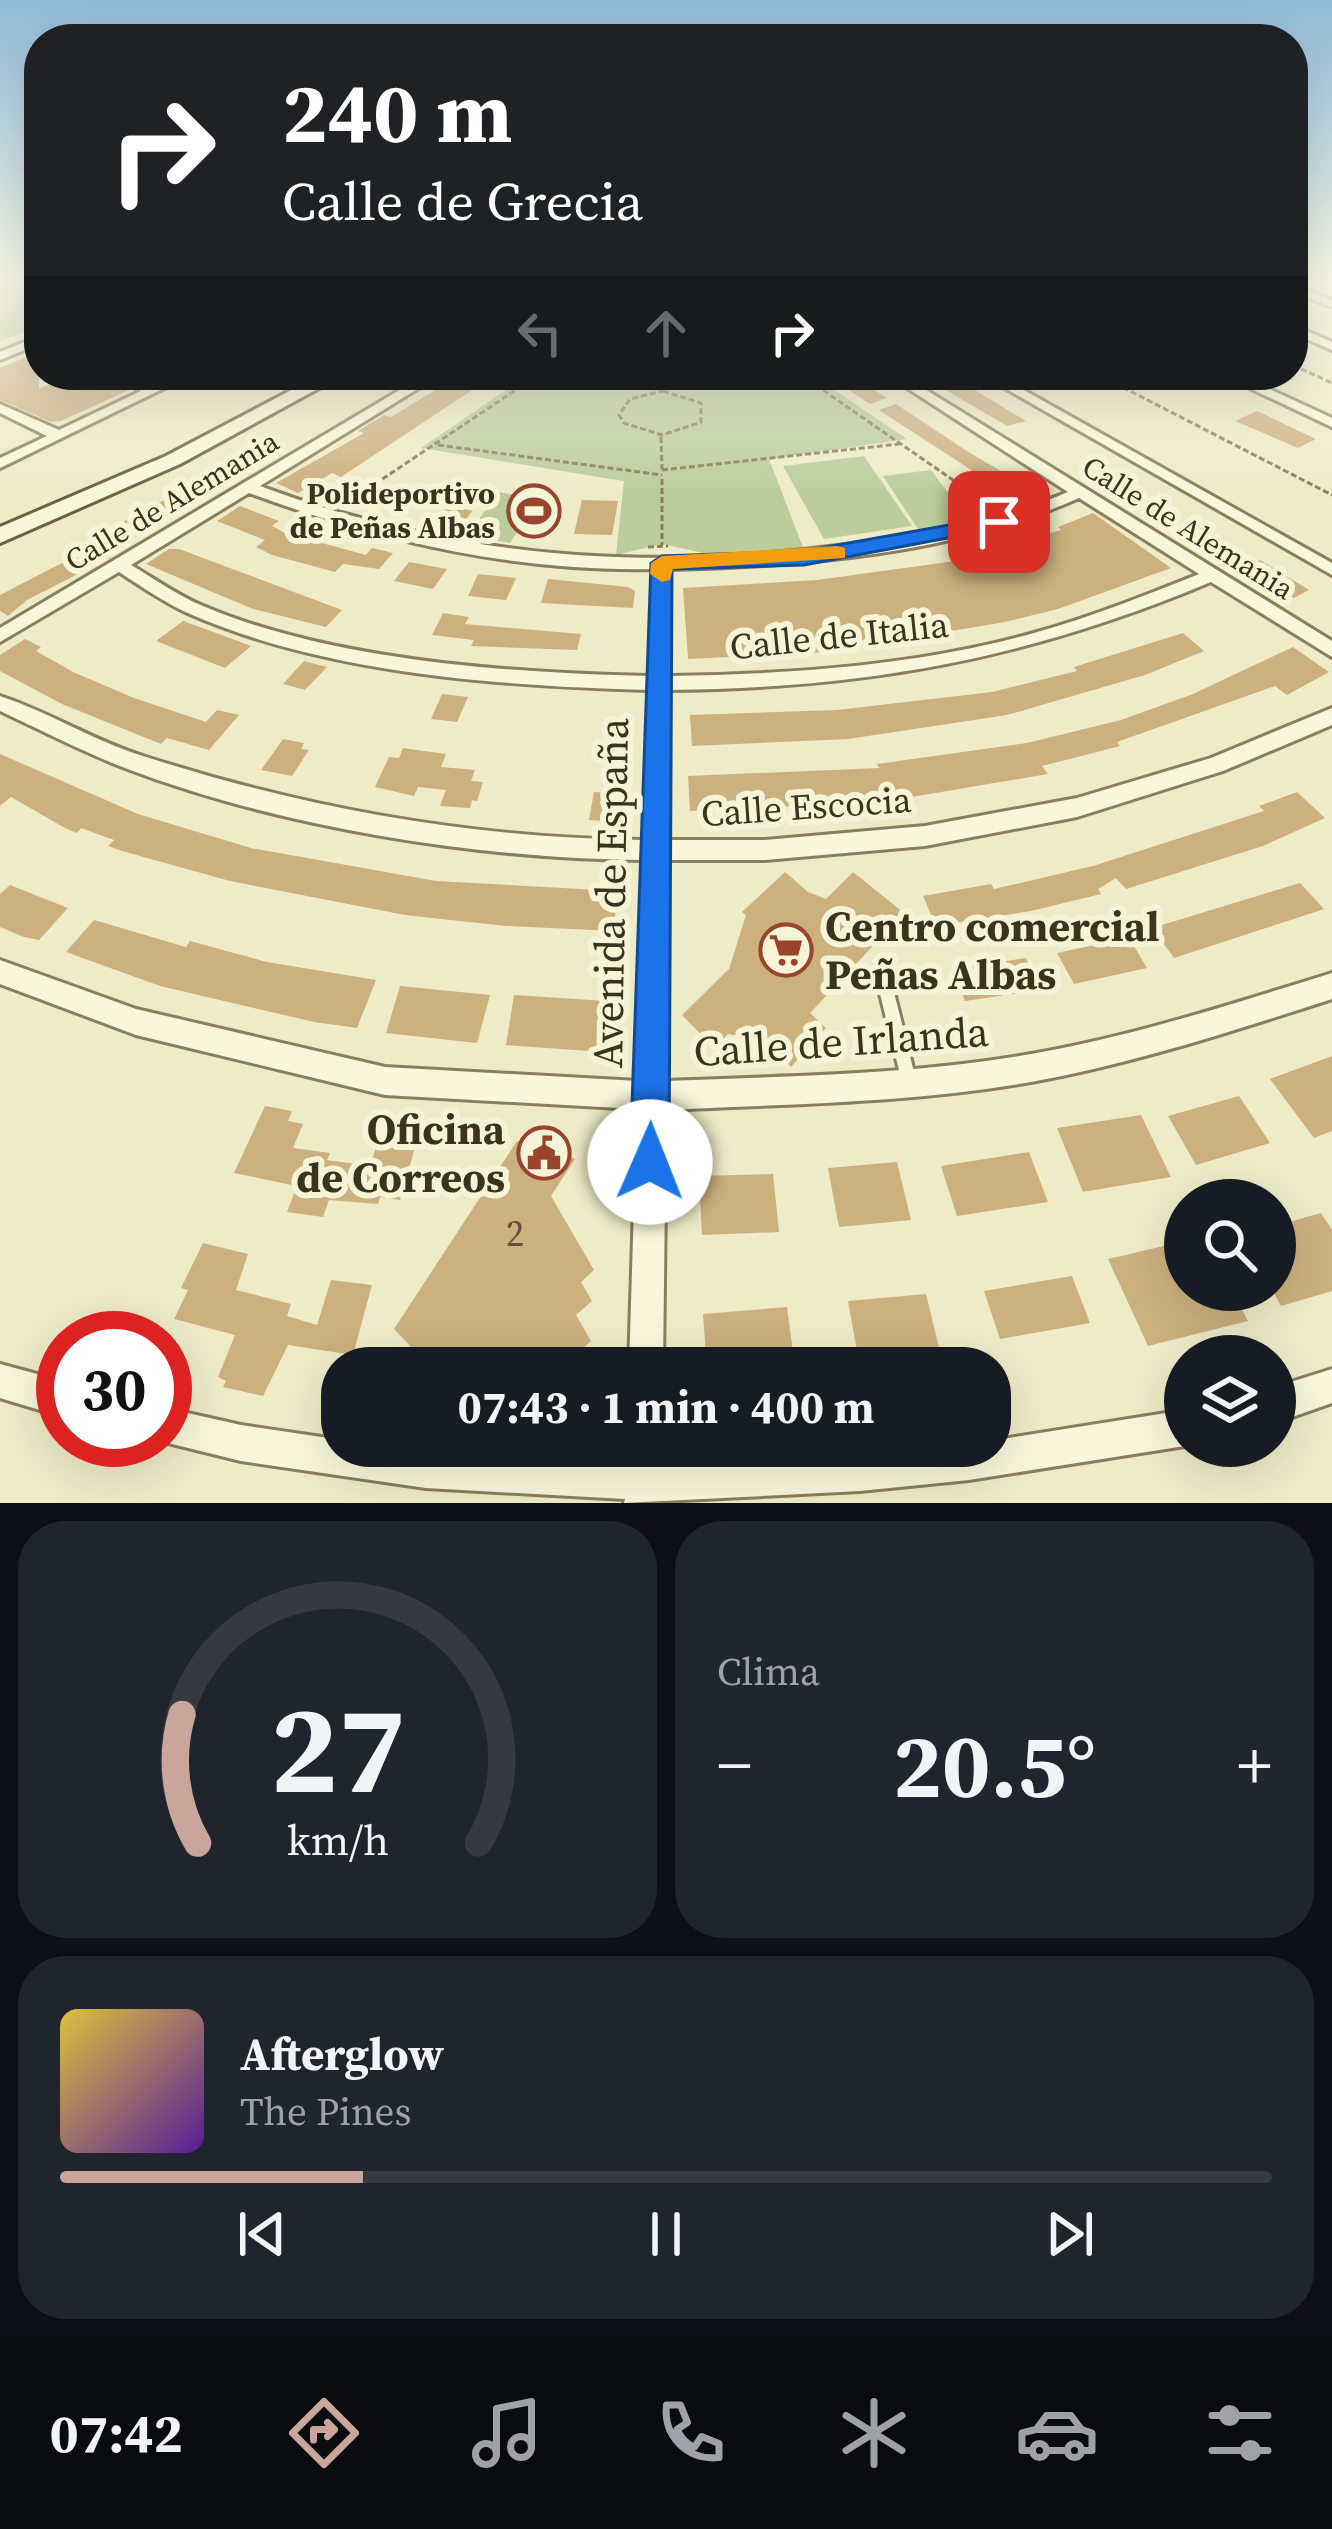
<!DOCTYPE html>
<html lang="es">
<meta charset="utf-8">
<style>
:root{--surface:#171b24;--page:#20242c;--text:#f1f3f6;--muted:#9ea1a6;--line:#363941;--accent:#c9a59c}
body{margin:0;font-family:"Source Serif 4",serif;background:var(--page);color:var(--text);height:100vh;display:flex;flex-direction:column;font-size:45px;white-space:nowrap}
*{box-sizing:border-box;margin:0}
p{font-size:39px;color:var(--muted)}
.icon{flex:none;width:66px;height:66px;fill:none;stroke:currentColor;stroke-width:2;stroke-linecap:round;stroke-linejoin:round}
.map{position:relative;height:1503px;overflow:hidden}
.sheet{display:flex;flex-direction:column;gap:18px;padding:18px;background:#0d0f14;flex:1}
.sheet>*{flex:none}
.top-card{position:absolute;left:24px;top:24px;width:1284px;height:366px;border-radius:48px;box-shadow:0 12px 48px #0002;background:#202124;color:#fff;overflow:hidden}
.controls{position:absolute;left:1164px;top:1179px;display:grid;gap:24px}
.controls a{display:grid;place-items:center;width:132px;height:132px;border-radius:50%;background:var(--surface);box-shadow:0 12px 48px #0002;font-size:60px}
.speed{position:absolute;left:36px;top:1311px;display:flex;gap:24px;font-size:60px;font-weight:700;text-align:center}
.speed>*{display:grid;place-content:center;width:156px;height:156px;border-radius:50%;background:var(--surface);box-shadow:0 12px 48px #0002;line-height:1}
.speed .limit{border:18px solid #d22;background:#fff;color:#111}
.pin{position:absolute;display:grid;place-items:center;width:102px;height:102px;color:#fff;margin:-51px;border-radius:24px;box-shadow:0 6px 18px #0006}
.me{position:absolute;width:132px;margin:-66px;rotate:1deg;stroke-linejoin:round;filter:drop-shadow(0 0 9px #0008)}
.turn{display:flex;align-items:center;gap:42px;height:252px;padding:0 60px;font-size:54px}
.turn .icon{width:156px;height:156px;stroke-width:2.5}
.turn b{display:block;font-size:84px;line-height:102px}
.lanes{display:flex;align-items:center;height:114px;padding:0 60px;background:#0003;justify-content:center;gap:60px;direction:ltr}
.lanes .off{opacity:.35}
.big{font-size:90px;font-weight:700;line-height:1.1}
.sheet .card{flex:1;display:flex;flex-direction:column;justify-content:center;gap:18px;min-width:0;padding:0 42px;border-radius:48px;background:var(--page)}
.sheet .dial{align-items:center;gap:0}
.dial svg{height:312px;overflow:visible;fill:none;stroke:var(--line);stroke-width:7;stroke-linecap:round;text-anchor:middle}
.dial text{fill:var(--text);stroke:none}
.song{display:flex;align-items:center;gap:36px}
.cover{width:144px;height:144px;border-radius:18px;background:linear-gradient(135deg,hsl(50 70% 55%),hsl(270 70% 35%))}
.played{height:12px;border-radius:6px;background:linear-gradient(90deg,var(--accent) 25%,var(--line) 25%)}
.keys{display:flex;justify-content:space-around;direction:ltr}
.heat{display:flex;justify-content:space-between;align-items:center;font-size:66px;direction:ltr}
.sheet .tiles{flex:1;display:grid;gap:18px;grid-template-columns:1fr 1fr}
.card:last-child{grid-column:span 2}
.trip{position:absolute;left:321px;top:1347px;width:690px;height:120px;border-radius:48px;background:var(--surface);box-shadow:0 12px 48px #0002;font-weight:700;line-height:120px;text-align:center}
.tab-bar{display:flex;height:192px;justify-content:space-around;align-items:center;background:#090b0e;color:var(--muted)}
.tab-bar .icon{width:84px;height:84px}
.tab-bar .active{color:var(--accent)}
.tab-bar b{font-size:54px;color:var(--text)}
.map>svg:first-child{display:block}
.green{fill:#bccd9b}
.building{fill:#ccb07e}
.lines{fill:none;stroke-linecap:round;stroke-linejoin:round}
.service-casing{stroke:#8a7f5c;stroke-width:20}
.minor-casing{stroke:#8a7f5c;stroke-width:6}
.secondary-casing{stroke:#6c603f;stroke-width:6}
.path{stroke:#8a7f5c;stroke-width:3;stroke-dasharray:6 3;stroke-linecap:butt}
.service{stroke:#f9f7db;stroke-width:14}
.minor{fill:#f9f7db;fill-rule:evenodd}
.secondary{fill:#f9f7db;fill-rule:evenodd}
.route{fill:#1a73e8;stroke:#114b97;stroke-width:3}
.slow{fill:#f59e0b}
.labels{text-anchor:middle;stroke-width:12;stroke-linejoin:round;paint-order:stroke}
.far-poi-label{font-size:30px;font-weight:bold;fill:#3b3320;stroke:#f6f4d7;text-anchor:end}
.far-street-label{font-size:30px;fill:#3b3320;stroke:#f6f4d7}
.street-label{font-size:36px;fill:#3b3320;stroke:#f6f4d7}
.near-number-label{font-size:36px;fill:#5f5238}
.near-street-label{font-size:42px;fill:#3b3320;stroke:#f6f4d7}
.near-poi-label{font-size:42px;font-weight:bold;fill:#3b3320;stroke:#f6f4d7;text-anchor:start}
</style>
<div class="map">
<svg width="1332" height="1503" viewBox="0 0 1332 1503">
<rect width="100%" height="100%" fill="#eeecc7"/>
<g class="green">
<path d="M0,283H39V327L0,341Z"/>
<path d="M528,375H812L907,439L769,459L804,550L708,554L662,544L616,555L624,481L421,448Z"/>
<path d="M864,456L912,526L824,539L783,466Z"/>
<path d="M931,470L970,522L918,529L883,476Z"/>
<path d="M499,492L540,499L510,543L467,535Z"/>
</g>
<g class="building">
<path d="M39,352V389L72,375H106L129,390L61,421L51,422L0,400V368Z"/>
<path d="M460,375H495L341,477L332,473L298,493L276,483L364,433L358,431L384,415L391,417Z"/>
<path d="M826,375H851L887,398L870,404Z"/>
<path d="M920,375H950L1026,421L1007,426Z"/>
<path d="M896,404L970,453L1035,491L1016,499L879,410Z"/>
<path d="M1257,411L1316,439L1298,448L1235,421Z"/>
<path d="M461,489L485,493L459,529L434,525Z"/>
<path d="M181,491L198,499L117,547L97,536Z"/>
<path d="M582,500L618,501L612,535L574,534Z"/>
<path d="M240,506L279,521L272,526L285,533L366,555L372,548L393,553L379,569L343,564L335,572L272,555L256,547L265,540L217,521Z"/>
<path d="M1093,513L1171,568L1058,609L1005,622L828,652L688,659L683,588L817,580L948,562L1061,530L1058,527Z"/>
<path d="M93,547L111,557L27,600L8,616L0,611V595Z"/>
<path d="M169,549H179L342,610L326,627L253,609L146,564Z"/>
<path d="M1260,560L1309,590L1294,598L1245,568Z"/>
<path d="M409,562L447,569L433,589L394,581Z"/>
<path d="M478,574L516,578L506,600L468,596Z"/>
<path d="M548,579L628,587L635,591L633,608L541,603Z"/>
<path d="M443,613L469,617L465,624L581,634L577,650L471,646L474,640L432,635Z"/>
<path d="M183,621L211,631L251,646L225,668L156,641Z"/>
<path d="M1183,633L1204,651L1145,675L1007,715L848,739L692,746L690,715L837,710L992,692L1077,671L1074,667Z"/>
<path d="M25,639L41,647L36,651L73,672L134,698L206,722L217,710L239,715L209,750L167,738L161,744L62,704L0,671V655Z"/>
<path d="M1293,647L1329,672L1287,695L1275,686L1117,742L1120,746L1042,766L1048,774L882,802L690,811L688,776L879,768L877,764L1027,743L1121,720L1193,694Z"/>
<path d="M304,661L327,667L305,690L283,684Z"/>
<path d="M442,694L468,697L457,722L431,719Z"/>
<path d="M283,739L304,743L301,749L309,750L292,776L261,770Z"/>
<path d="M403,748L446,754L441,767L475,770L471,781L483,782L477,801L472,800L470,808L440,806L446,790L418,787L414,796L375,787L389,757L399,758Z"/>
<path d="M0,754L138,814L251,848L436,881L617,891L614,931L506,926L405,915L230,881L122,851L108,846L114,840L81,828L77,833L65,828L11,797L0,806Z"/>
<path d="M594,792L622,794L619,822L589,820Z"/>
<path d="M1297,792L1325,818L1263,846L1126,889L1116,878L1098,889L1101,894L1031,911L936,926L923,896L991,884L994,889L1093,866L1264,811L1259,806Z"/>
<path d="M785,872L808,892L826,899L853,872L904,913L810,1013L826,1028L791,1067L764,1040L728,1034L714,1048L682,1015L729,969L746,915L742,912Z"/>
<path d="M1300,883L1324,909L1174,958L1152,928Z"/>
<path d="M10,885L68,908L39,940L24,937L0,927V894Z"/>
<path d="M94,920L186,947L190,941L267,962L376,980L357,1028L314,1022L160,986L66,952Z"/>
<path d="M1129,938L1147,968L1074,984L1057,953Z"/>
<path d="M1026,958L1041,990L965,1001L952,969Z"/>
<path d="M400,986L490,995L477,1043L386,1033Z"/>
<path d="M514,995L607,1001L603,1052L506,1045Z"/>
<path d="M1332,1056V1131L1314,1138L1270,1079Z"/>
<path d="M1239,1096L1270,1143L1196,1165L1168,1116Z"/>
<path d="M265,1106L292,1111L288,1121L303,1124L293,1148L330,1153L327,1160L370,1166L381,1132L418,1137L400,1200L380,1197L378,1204L329,1200L323,1217L287,1212L297,1186L234,1173Z"/>
<path d="M1141,1115L1171,1177L1083,1192L1057,1128Z"/>
<path d="M542,1139L575,1159L551,1196L594,1270L581,1282L592,1301L576,1315L591,1341L562,1368H402L414,1350L394,1329L517,1141L535,1151Z"/>
<path d="M1029,1152L1048,1202L957,1216L941,1166Z"/>
<path d="M897,1162L911,1220L839,1227L828,1168Z"/>
<path d="M773,1174L779,1232L702,1235L699,1176Z"/>
<path d="M1321,1213L1332,1230V1291L1281,1306L1275,1295V1226Z"/>
<path d="M1185,1241V1290H1232L1248,1321L1148,1346L1108,1259Z"/>
<path d="M203,1243L248,1254L236,1290L291,1304L287,1316L317,1325L331,1280L372,1285L353,1355L288,1345L263,1396L223,1387L226,1381L218,1377L235,1335L174,1319L188,1290L181,1288Z"/>
<path d="M1072,1276L1090,1323L1000,1339L984,1291Z"/>
<path d="M926,1294L942,1360L860,1368L848,1301Z"/>
<path d="M787,1307L795,1368H707L703,1314Z"/>
</g>
<g class="lines">
<g class="service-casing">
<path id="service" d="M881,969L909,1081"/>
</g>
<g class="minor-casing">
<g id="minor">
<path d="M1293,285L1332,300V307L1293,292Z"/>
<path d="M1293,325L1332,342V350L1293,333Z"/>
<path d="M39,336V344L0,360V352Z"/>
<path d="M110,375H127L152,386L175,375H191L0,468V458L47,436L0,413V404L59,430L141,391Z"/>
<path d="M425,375H440L260,486C454,558 642,572 846,545C922,535 997,522 1068,492L887,375H902L1332,641V657L1211,582C1027,659 868,688 669,690L668,840H765L925,826L1077,798L1211,758L1332,708V725L1223,771L1077,817L925,846L765,860H668L666,1081C788,1076 911,1075 1031,1054C1134,1036 1232,1004 1332,973V999C1233,1031 1135,1063 1031,1082C911,1103 787,1104 666,1110L663,1368H629L637,1109L385,1095L136,1035L0,984V960L136,1009L385,1067L638,1081L644,860C479,859 279,827 125,768C83,752 41,730 0,711V696C49,712 94,741 143,756C304,808 475,839 645,840L650,690C502,686 327,674 190,614C165,603 142,587 119,572L0,642V628ZM249,493C379,541 514,572 653,569L650,676C510,673 333,661 203,606C178,596 155,579 131,565ZM1079,498L1199,574C1144,596 1091,617 1034,633C916,666 792,674 669,676L670,569C806,566 953,554 1079,498Z"/>
<path d="M982,375H997L1332,563V575Z"/>
<path d="M1222,375H1239L1332,418V427Z"/>
<path d="M0,1364L63,1381V1417L0,1398Z"/>
<path d="M1332,1369V1403L1275,1423V1387Z"/>
<path d="M165,1408L241,1425L342,1440V1446H385L534,1460L626,1463L627,1446H663V1463L752,1461L948,1446H990V1441L1185,1410V1446L969,1480L860,1491L624,1503L625,1499L426,1488L241,1461L156,1440H165Z"/>
</g>
</g>
<g class="secondary-casing">
<path id="secondary" d="M320,375H343L180,464L0,543V527L166,456Z"/>
</g>
<g class="path">
<path d="M1293,365L1332,383"/>
<path d="M801,375L953,480L984,508"/>
<path d="M1099,375L1332,495"/>
<path d="M663,391L701,403V422L662,435L624,423L619,415L630,399Z"/>
<path d="M663,391L664,375"/>
<path d="M661,437L662,469"/>
<path d="M438,445L662,475"/>
<path d="M662,470L899,444"/>
<path d="M662,479V545"/>
<path d="M345,504L538,375"/>
<path d="M648,547L668,546"/>
</g>
<use href="#service" class="service"/>
<use href="#minor" class="minor"/>
<use href="#secondary" class="secondary"/>
</g>
<linearGradient id="sky" x2="0" y2="1"><stop stop-color="#8ebad8"/><stop offset="0.57" stop-color="#f7f6e6"/><stop offset="1" stop-color="#f7f6e6" stop-opacity="0"/></linearGradient>
<rect width="1332" height="493" fill="url(#sky)"/>
<path class="route" d="M999,516L1006,518V527L804,565L672,569L669,1162L664,1175L650,1181L636,1175L630,1162L651,563L662,556L804,551Z"/>
<path class="slow" d="M837,546L845,548V558L673,569L670,580L662,582L650,574L651,563L662,556Z"/>
<defs>
<g id="stadium-ring" transform="scale(2.7)"><circle r="9.5" fill="#f6f4d7" stroke="#99452d" stroke-width="1.5"/><path d="M0-5a6.5 5 0 1 0 0 10a6.5 5 0 1 0 0-10ZM-3.5-1.8h7v3.6h-7Z" fill="#99452d"/></g>
<g id="supermarket-ring" transform="scale(2.7)"><circle r="9.5" fill="#f6f4d7" stroke="#99452d" stroke-width="1.5"/><path d="M-6-5.5h2.5l.6 2H6L4.5 2H-2.5L-4.4-4H-6ZM-1.5 3.2a1.3 1.3 0 1 0 .1 0ZM3 3.2a1.3 1.3 0 1 0 .1 0Z" fill="#99452d"/></g>
<g id="civic-ring" transform="scale(2.7)"><circle r="9.5" fill="#f6f4d7" stroke="#99452d" stroke-width="1.5"/><path d="M-.6-6.5H3V-4.5H.6V-3L4-1V1h2V6H-6V1h2V-1L-.6-3ZM-1.2 2.5V6h2.4V2.5Z" fill="#99452d"/></g>
</defs>
<g fill-rule="evenodd">
<use href="#stadium-ring" x="534" y="511"/>
<use href="#supermarket-ring" x="786" y="950"/>
<use href="#civic-ring" x="544" y="1153"/>
</g>
<g class="labels">
<g class="far-poi-label">
<text x="495" y="504">Polideportivo<tspan x="495" dy="34">de Peñas Albas</tspan></text>
</g>
<g class="far-street-label">
<text transform="translate(172 501) rotate(-31)" y="10">Calle de Alemania</text>
<text transform="translate(1188 528) rotate(32)" y="10">Calle de Alemania</text>
</g>
<g class="street-label">
<text transform="translate(839 635) rotate(-6)" y="13">Calle de Italia</text>
<text transform="translate(806 806) rotate(-4)" y="13">Calle Escocia</text>
</g>
<g class="near-number-label">
<text x="515" y="1246">2</text>
</g>
<g class="near-street-label">
<text transform="translate(610 893) rotate(-89)" y="15">Avenida de España</text>
<text transform="translate(841 1041) rotate(-4)" y="15">Calle de Irlanda</text>
</g>
<g class="near-poi-label">
<text x="825" y="941">Centro comercial<tspan x="825" dy="48">Peñas Albas</tspan></text>
<text x="505" y="1144" text-anchor="end">Oficina<tspan x="505" dy="48">de Correos</tspan></text>
</g>
</g>
</svg>
<div class="controls">
<a><svg class="icon" aria-label="search" viewBox="0 0 24 24"><circle cx="10" cy="10" r="6"/><path d="M15 15l6 6"/></svg></a>
<a><svg class="icon" aria-label="layers" viewBox="0 0 24 24"><path d="M12 4l9 5-9 5-9-5zM3 14l9 5 9-5"/></svg></a>
</div>
<div class="speed"><div class="limit">30</div></div>
<div class="pin" style="left:999px;top:522px;background:#d93025"><svg class="icon" aria-label="arrive" viewBox="0 0 24 24"><path d="M6 21V4h12l-3 4 3 4H6"/></svg></div>
<svg class="me" style="left:650px;top:1162px" viewBox="-20 -20 40 40"><circle r="19" fill="#fff"/><path d="M0-13L10 11 0 6-10 11z" fill="#1a73e8"/></svg>
<div class="trip">07:43 · 1 min · 400 m</div>
<div class="top-card">
<div class="turn"><svg class="icon" aria-label="right" viewBox="0 0 24 24"><path d="M7 20v-9h11M14 6l5 5-5 5"/></svg><div><b>240 m</b>Calle de Grecia</div></div>
<div class="lanes"><svg class="icon off" aria-label="left" viewBox="0 0 24 24"><path d="M17 20v-9H6M10 6l-5 5 5 5"/></svg><svg class="icon off" aria-label="ahead" viewBox="0 0 24 24"><path d="M12 20V5M6 11l6-6 6 6"/></svg><svg class="icon" aria-label="right" viewBox="0 0 24 24"><path d="M7 20v-9h11M14 6l5 5-5 5"/></svg></div>
</div>
</div>
<section class="sheet">
<div class="tiles">
<div class="card dial"><svg viewBox="0 0 100 80">
<path d="M14 69A42 42 0 1 1 86 69"/>
<path d="M14 69A42 42 0 0 1 10 36" stroke="#c9a59c"/>
<text x="50" y="56" font-size="32" font-weight="700">27</text>
<text x="50" y="72" font-size="11">km/h</text>
</svg></div>
<div class="card"><p>Clima</p>
<div class="heat"><a>−</a><b class="big">20.5°</b><a>+</a></div>
</div>
<div class="card">
<div class="song"><i class="cover"></i><div><b>Afterglow</b><p>The Pines</p></div></div>
<div class="played"></div>
<div class="keys"><svg class="icon" aria-label="previous" viewBox="0 0 24 24"><path d="M18 5L8 12l10 7zM5 5v14"/></svg><svg class="icon" aria-label="pause" viewBox="0 0 24 24"><path d="M8 5v14M16 5v14"/></svg><svg class="icon" aria-label="next" viewBox="0 0 24 24"><path d="M6 5l10 7-10 7zM19 5v14"/></svg></div>
</div>
</div>
</section>
<nav class="tab-bar">
<b>07:42</b>
<svg class="icon active" aria-label="directions" viewBox="0 0 24 24"><path d="M12 3l9 9-9 9-9-9zM9 14v-3h6M13 9l2 2-2 2"/></svg>
<svg class="icon" aria-label="music" viewBox="0 0 24 24"><path d="M9 18V5l10-2v13"/><circle cx="6" cy="18" r="3"/><circle cx="16" cy="16" r="3"/></svg>
<svg class="icon" aria-label="phone" viewBox="0 0 24 24"><path d="M5 4h4l2 5-3 2q2 4 5 5l2-3 5 2v4C11 20 4 13 5 4z"/></svg>
<svg class="icon" aria-label="climate" viewBox="0 0 24 24"><path d="M12 3v18M4 7l16 10M4 17L20 7"/></svg>
<svg class="icon" aria-label="car" viewBox="0 0 24 24"><path d="M5 17H2v-5l4-1 3-4h7l3 4 3 1v5h-3M9 17h6M6 11h13"/><circle cx="7" cy="17" r="2"/><circle cx="17" cy="17" r="2"/></svg>
<svg class="icon" aria-label="filters" viewBox="0 0 24 24"><path d="M4 7h16M4 17h16"/><circle cx="9" cy="7" r="2"/><circle cx="15" cy="17" r="2"/></svg>
</nav>
